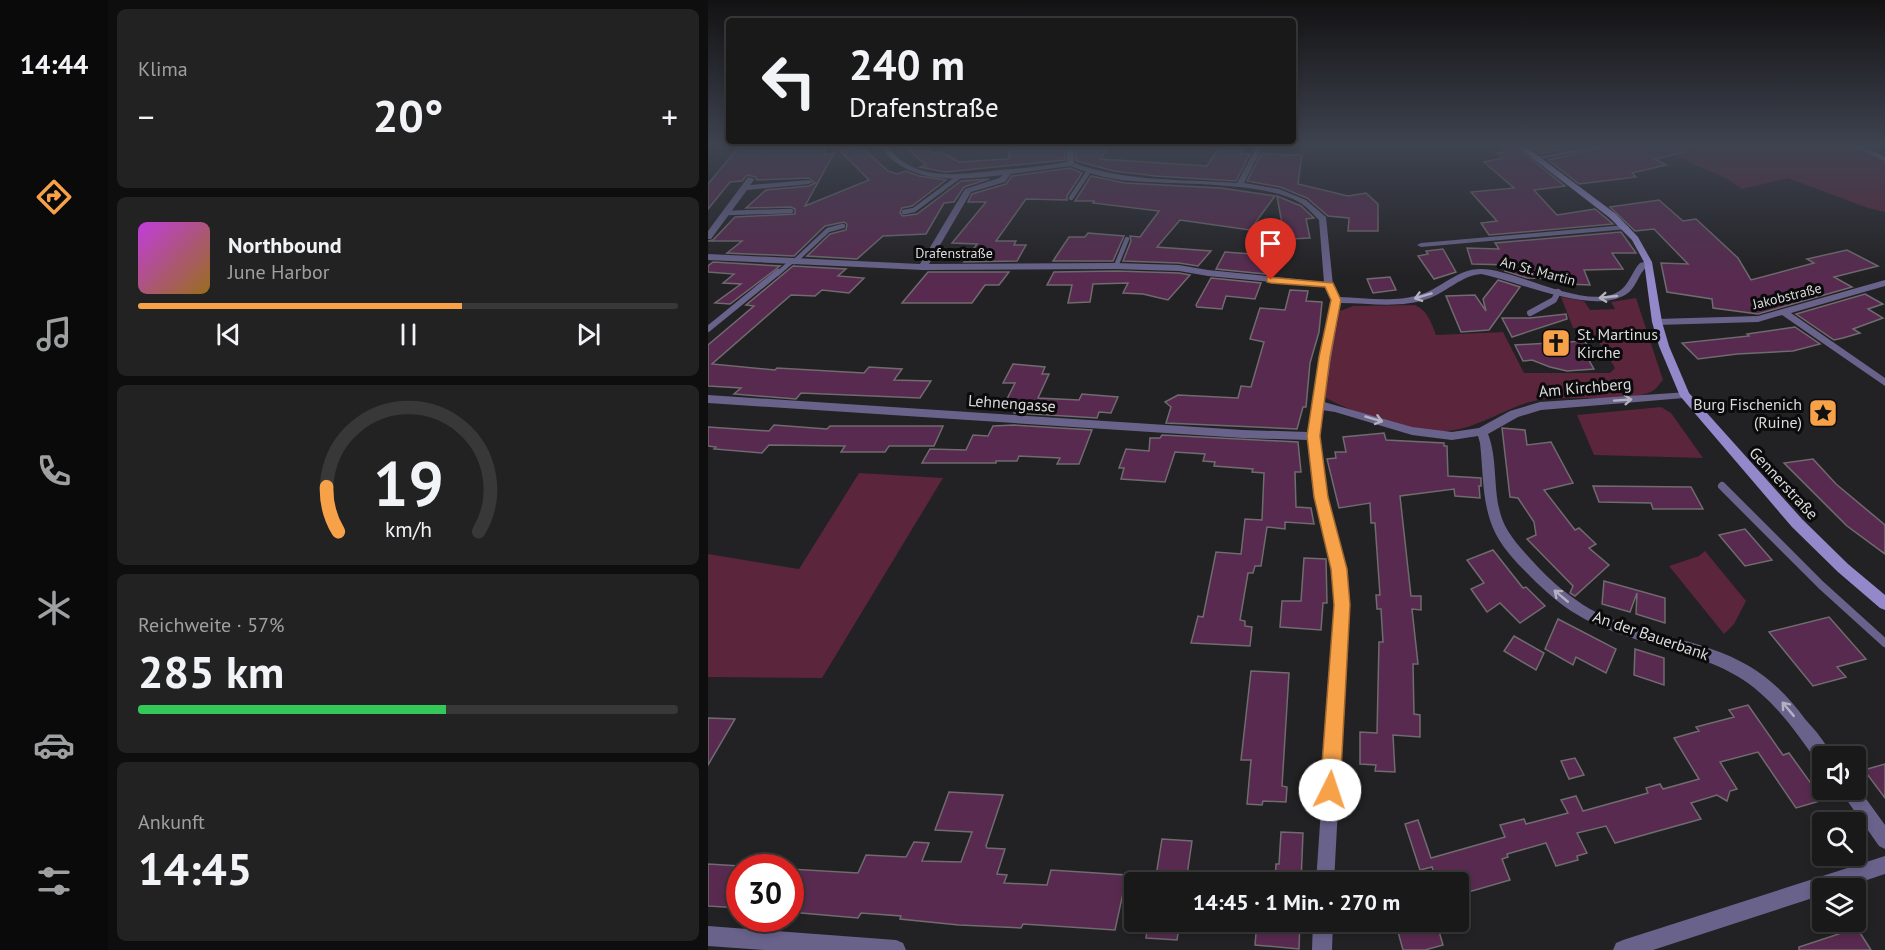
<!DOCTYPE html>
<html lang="de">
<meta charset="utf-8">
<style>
:root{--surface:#1a191a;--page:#232223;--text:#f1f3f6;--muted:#9fa0a2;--line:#383839;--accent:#f7a149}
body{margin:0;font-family:"PT Sans",sans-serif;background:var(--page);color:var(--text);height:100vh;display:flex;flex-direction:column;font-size:22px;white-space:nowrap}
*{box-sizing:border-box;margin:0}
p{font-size:20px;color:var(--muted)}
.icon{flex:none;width:33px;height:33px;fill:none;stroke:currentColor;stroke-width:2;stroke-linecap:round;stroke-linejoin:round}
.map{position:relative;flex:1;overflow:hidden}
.side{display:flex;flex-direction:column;gap:9px;padding:9px;background:#0e0e0e;width:600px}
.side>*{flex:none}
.banner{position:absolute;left:18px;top:18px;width:570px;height:126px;border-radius:6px;box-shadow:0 3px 9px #0003,0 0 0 2px var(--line);background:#1a191a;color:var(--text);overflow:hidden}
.fabs{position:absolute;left:1104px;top:746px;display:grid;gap:12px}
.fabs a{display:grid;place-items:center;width:54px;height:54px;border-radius:6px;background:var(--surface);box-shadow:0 3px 9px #0003,0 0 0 2px var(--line);font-size:30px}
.speed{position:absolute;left:18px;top:854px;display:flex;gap:12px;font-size:30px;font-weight:700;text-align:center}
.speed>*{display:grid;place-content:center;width:78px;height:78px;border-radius:50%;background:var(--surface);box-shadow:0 3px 9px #0003,0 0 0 2px var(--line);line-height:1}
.speed .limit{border:9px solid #d22;background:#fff;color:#111}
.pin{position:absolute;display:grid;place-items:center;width:51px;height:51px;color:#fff;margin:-62px -26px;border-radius:50% 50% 50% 0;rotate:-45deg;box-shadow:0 0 6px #0007}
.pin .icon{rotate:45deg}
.me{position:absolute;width:66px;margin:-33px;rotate:4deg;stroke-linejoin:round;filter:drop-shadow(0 0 4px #0008)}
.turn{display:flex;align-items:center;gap:21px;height:126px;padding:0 24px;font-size:27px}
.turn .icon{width:78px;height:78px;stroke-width:2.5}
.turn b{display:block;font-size:42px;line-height:51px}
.big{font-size:45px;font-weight:800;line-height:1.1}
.side .tile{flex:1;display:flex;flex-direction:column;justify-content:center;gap:9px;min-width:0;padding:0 21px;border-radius:9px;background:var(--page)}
.side .dial{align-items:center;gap:0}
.dial svg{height:156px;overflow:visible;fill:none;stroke:var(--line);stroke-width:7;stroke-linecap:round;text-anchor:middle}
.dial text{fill:var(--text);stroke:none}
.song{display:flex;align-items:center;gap:18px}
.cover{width:72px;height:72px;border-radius:9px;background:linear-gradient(135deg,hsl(290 70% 55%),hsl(40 70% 35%))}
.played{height:6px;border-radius:3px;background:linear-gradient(90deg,var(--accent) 60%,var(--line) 60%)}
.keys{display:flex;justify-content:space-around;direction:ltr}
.heat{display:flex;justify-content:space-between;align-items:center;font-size:33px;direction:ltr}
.charge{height:9px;border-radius:4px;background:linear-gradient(90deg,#34c759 57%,var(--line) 0)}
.trip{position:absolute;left:416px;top:872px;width:345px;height:60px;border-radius:6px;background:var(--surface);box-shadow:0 3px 9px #0003,0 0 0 2px var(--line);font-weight:800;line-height:60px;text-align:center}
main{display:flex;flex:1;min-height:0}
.dock{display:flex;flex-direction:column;width:108px;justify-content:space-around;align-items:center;background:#0a0a0a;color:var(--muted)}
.dock .icon{width:42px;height:42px}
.dock .on{color:var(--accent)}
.dock b{font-size:27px;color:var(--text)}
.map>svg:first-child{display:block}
.green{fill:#5b253b}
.building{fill:#582a4f;stroke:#6f6b6e;stroke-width:1.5}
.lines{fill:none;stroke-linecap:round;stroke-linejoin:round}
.lane-far2{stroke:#69638c;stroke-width:4.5}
.lane-far1{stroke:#69638c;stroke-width:6}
.lane{stroke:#69638c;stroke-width:8}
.street{fill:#69638c;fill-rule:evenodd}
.secondary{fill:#9288ca;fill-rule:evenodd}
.oneway{stroke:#b3b0c0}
.route{fill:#f7a149;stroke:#a1692f;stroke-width:1.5}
.labels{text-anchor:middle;stroke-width:6;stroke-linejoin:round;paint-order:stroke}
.far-street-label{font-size:14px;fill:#dbdadc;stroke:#0b0b0c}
.poi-label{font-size:16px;fill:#dbdadc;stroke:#0b0b0c;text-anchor:start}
.street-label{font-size:16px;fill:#dbdadc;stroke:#0b0b0c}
</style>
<main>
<nav class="dock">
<b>14:44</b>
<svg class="icon on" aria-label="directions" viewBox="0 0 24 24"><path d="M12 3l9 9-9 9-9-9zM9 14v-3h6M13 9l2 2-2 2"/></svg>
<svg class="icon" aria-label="music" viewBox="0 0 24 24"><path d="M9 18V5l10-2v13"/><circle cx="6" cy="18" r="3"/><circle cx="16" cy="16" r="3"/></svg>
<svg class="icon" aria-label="phone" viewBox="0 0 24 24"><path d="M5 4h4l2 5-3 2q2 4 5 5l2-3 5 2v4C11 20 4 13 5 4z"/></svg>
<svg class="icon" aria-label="climate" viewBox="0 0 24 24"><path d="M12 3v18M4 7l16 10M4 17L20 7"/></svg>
<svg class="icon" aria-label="car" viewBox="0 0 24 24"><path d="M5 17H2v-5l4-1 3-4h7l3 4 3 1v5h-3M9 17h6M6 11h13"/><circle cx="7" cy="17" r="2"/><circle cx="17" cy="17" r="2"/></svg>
<svg class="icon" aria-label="filters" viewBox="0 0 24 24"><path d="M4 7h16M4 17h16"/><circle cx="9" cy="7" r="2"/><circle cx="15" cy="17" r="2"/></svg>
</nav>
<section class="side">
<div class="tile"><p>Klima</p>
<div class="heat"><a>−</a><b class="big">20°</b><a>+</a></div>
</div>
<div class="tile">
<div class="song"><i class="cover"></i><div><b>Northbound</b><p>June Harbor</p></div></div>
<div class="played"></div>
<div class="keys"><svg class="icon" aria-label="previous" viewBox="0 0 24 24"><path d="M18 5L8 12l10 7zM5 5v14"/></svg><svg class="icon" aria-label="pause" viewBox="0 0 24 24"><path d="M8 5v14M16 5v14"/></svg><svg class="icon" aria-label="next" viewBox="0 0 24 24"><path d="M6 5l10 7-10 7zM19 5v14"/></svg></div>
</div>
<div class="tile dial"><svg viewBox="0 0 100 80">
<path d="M14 69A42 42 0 1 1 86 69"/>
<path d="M14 69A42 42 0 0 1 8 46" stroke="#f7a149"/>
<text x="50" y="56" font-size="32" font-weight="700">19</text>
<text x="50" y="72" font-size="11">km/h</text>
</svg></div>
<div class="tile"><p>Reichweite · 57%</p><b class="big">285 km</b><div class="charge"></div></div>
<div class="tile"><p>Ankunft</p><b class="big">14:45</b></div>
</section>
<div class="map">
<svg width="1177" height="950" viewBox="0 0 1177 950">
<rect width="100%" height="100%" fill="#222123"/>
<g class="green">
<path d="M997,146H1146L1177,161V212L1160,208L1080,178L1034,189L1019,179L968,156L999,148Z"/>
<path d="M853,297L876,301L882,310L907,309L903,302L928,298L955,380C952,383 949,388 946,390C928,403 861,396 836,399C798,404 767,434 727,431C693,429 648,414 618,398V377L632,311L645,306L707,305C720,311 723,322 728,335L795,332L816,373H902L907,368L882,328H865Z"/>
<path d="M953,407L963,413L995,458L886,455L869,415Z"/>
<path d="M151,473L235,478L114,678L0,677V554L91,569Z"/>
<path d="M997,551L1038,601L1026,624L1016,634L961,566L991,556Z"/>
</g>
<g class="building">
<path d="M47,146H117V155L126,153L97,206L161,180L132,151L152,146L180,171L189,174L198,171L211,176L238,180L204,206L194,208L192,213L195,216L209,214L253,181L281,179L256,187L246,202L236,203L218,234L175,236L149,259L99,256L122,234L138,230L139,224L136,222L117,226L86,256L19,253L34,241H0L5,240L27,217L87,214V209L83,207L38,208L58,190L101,186L107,183L101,178L49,180L48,177L39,175L34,181L22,182L0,209V184L30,148Z"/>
<path d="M196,146H218L225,153L232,151L251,162L300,159L303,146H357V160L237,172L212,167L218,165Z"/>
<path d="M367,146H402L392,159L499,166L510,149H515L517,146L536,147L532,154H542L528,181L447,176L406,171L368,161Z"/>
<path d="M793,146H807L857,186L826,190L849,215L887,209L905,224L781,235L773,223L789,221L763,192L806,188L776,162L795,158L789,153L798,152Z"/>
<path d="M821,146H871L832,154Z"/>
<path d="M902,146H977L978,152L947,159L958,165L924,173L928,177L871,184L840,160Z"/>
<path d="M553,154L594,155L590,184L640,196L658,193L670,204V231H640L641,218L620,216L599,198L572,187L539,181Z"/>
<path d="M362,168L374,173L359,196V200L318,199L288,241H308L306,245H318L309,261L256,262L269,244L244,243L278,202H260L264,194L298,184L304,176Z"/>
<path d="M383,176L417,183L513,188L567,196L542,230L472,220L449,247L503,251L490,266L471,263L415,261L423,241L422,236L432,237L451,211L385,203L386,201H367Z"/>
<path d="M569,196L593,206L606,218L598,219L602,238L582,239V236L576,235Z"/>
<path d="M951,200L975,221L988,219L1030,258L1043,280L1106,263L1099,259L1139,250L1170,266L1126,277L1144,287L1050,314L1005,308L1004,299L959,292L953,263L980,264L946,229L927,231L902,207Z"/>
<path d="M913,232L928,253H904L915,269L876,270L882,285L858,284L856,279L819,278L797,271L803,265L764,264L759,248L791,249L787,243Z"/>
<path d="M380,233L416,236L405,261H345L361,237H377Z"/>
<path d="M735,249L748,272L726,279L710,256L720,254L718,251Z"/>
<path d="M517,252L544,254L565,256L557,274L508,269Z"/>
<path d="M5,262L72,266L22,304L7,303L33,284L15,283L26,274L0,272V266Z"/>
<path d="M85,266L138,269L130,276L156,278L141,293L114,290L107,296L83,295L4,364L67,370L69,368L156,373L161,367L194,369L186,380L223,381L212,398L93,393L88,399L26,394L33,388L0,386V345L46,306L38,305Z"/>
<path d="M408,271L471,273L482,275L460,300L435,294L415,293L420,283L385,284L382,302L360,303L364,285H339L346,272Z"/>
<path d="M220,272H301L291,285H277L264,303H194Z"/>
<path d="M682,277L688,290L665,293L659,279Z"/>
<path d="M503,278L553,283L547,299L518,296L514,309L489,307L488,305Z"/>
<path d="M790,280L812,287L781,330L753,332L738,296L767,295L778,311L775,299Z"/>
<path d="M582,290L600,291L598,301L614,302L611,332L602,363L598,407H595L589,429L458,423L463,407L457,402L470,395L530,398L533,386L543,387L556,342L542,339L552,308L577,310Z"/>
<path d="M1157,294L1175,304L1160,309L1175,318L1145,329L1152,333L1135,338L1126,340L1088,314Z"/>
<path d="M858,314L859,319L804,337L794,318H822Z"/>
<path d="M1087,327L1112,344L1085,351L1029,354L990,359L974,343L1041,336L1039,334Z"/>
<path d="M877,341L886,357H879L886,369L859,371L842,367L824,360L815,361L807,345Z"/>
<path d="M305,364L337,367L334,374H341L330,398L371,400L374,394L410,397L403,413L391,412L389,418L306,413V401H298L307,383H295Z"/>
<path d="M66,425L119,429L122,426H235L226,446H181L177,452H133L137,446L61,445L54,453L6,449L8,447L0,446V427L61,431Z"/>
<path d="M306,425L384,430L371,464H349L352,458L311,456L309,461H288V463H214L222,449L258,450L265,435L280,436L285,426Z"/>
<path d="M794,428L817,430L819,445L843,442L865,483L836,490L867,530L871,528L888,544L881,548L901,565L867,596L862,593L865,586L819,539L828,535L826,522L810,498L802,497Z"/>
<path d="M676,433L678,440L736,443V446H739L740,476L773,478V486H771L772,498L747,496L746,489L692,496L703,596H713V610L704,609L710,664H705L706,714L712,715V737L685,735L687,772L667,771L668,765L652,764V732L669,733L671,642H675L673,609H669L668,595H672L667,523H663L662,503L631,508L619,459L628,458L627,452H638L635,437Z"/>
<path d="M454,435L590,442L593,472H587L588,507L603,508L606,524L577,522V529L559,527L553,566H547L545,573H540L532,620L537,621V626L544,627L542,646L483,643L490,616L495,617L508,552L533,554L537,519L554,520L556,473L544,472L545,469L506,466L507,462L495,461L497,454L467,452L457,482L413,479L416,468H411L418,449L441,451L442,438H452Z"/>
<path d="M1105,459L1128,484L1177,525V554L1139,526L1076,463Z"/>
<path d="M885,486L983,487L995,509H945L943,503L891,502Z"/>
<path d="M1037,529L1064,560L1037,566L1011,535Z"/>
<path d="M785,550L815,588L818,587L837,606L812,623L792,603L779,612L763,589L776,583L759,560Z"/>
<path d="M596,558L618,559L619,603H615L613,630L572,627L574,601H593Z"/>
<path d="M896,581L957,598V623L928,614L929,593L922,612L894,604Z"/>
<path d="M1121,617L1158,659L1129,667L1138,677L1105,686L1061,632Z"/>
<path d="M850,619L908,649L898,673L868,657L865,665L837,649Z"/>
<path d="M806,636L836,653L828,670L796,651Z"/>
<path d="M927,649L956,658V685L926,675Z"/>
<path d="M543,671L581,673L574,786L579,787L578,802L555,801L554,805L539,804L543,760H533Z"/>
<path d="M1040,705L1075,755L1081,753L1115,800L1088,808L1050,752L1012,762L1029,789L1022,791L1019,801L1009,795L983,803L993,819L907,843L898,826L869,833L879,853L869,856L870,860L848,866L838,843L799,854L800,857L794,859L802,880L750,895V882H729L724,867L712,870L697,824L710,820L723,858L797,837L792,825L816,819L818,824L860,813L853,800L868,796L875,811L940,793L938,788L952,784L955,789L991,779L966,738L991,731L988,727L1026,717L1021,710Z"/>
<path d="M0,718L27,719L0,765Z"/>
<path d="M867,758L876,775L861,779L853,761Z"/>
<path d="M1177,764V798L1156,770Z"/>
<path d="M241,792L295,795L278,846L279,848L297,849L289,874L299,875L296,883L339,885L343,870L419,875L407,930L315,924L313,928L251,925L192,919L193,916L153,913L150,918L82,912V869L150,873L158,855L198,857L206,842L221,843L214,861L253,862L264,832L227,830Z"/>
<path d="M573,832L595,833L593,882H567L568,864H571Z"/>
<path d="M454,839L484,841L478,882H447Z"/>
<path d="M0,864L32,866V908L0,906Z"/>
<path d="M440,921H472L469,940L438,938Z"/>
<path d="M549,921H592L591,949L547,945Z"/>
<path d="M687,921H728L735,945L717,950H695Z"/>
<path d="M1149,928L1163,950H1091V947Z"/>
</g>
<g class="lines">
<g class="lane-far2">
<path d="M1150,146L1177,159"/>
<path d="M363,198L381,171"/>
<path d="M196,212L206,210L252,176"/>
<path d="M18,213L83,211"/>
<path d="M86,262L120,230L135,226"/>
<path d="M408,266L419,239"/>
<path d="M69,274L83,262"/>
</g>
<g class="lane-far1">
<path d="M822,313L846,300L850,292"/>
<path d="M0,329L70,272"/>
</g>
<path class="lane" d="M1014,486L1113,585L1177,643"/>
<g class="street">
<path d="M172,146H179C209,187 262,172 304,169C322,168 341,165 359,162V146H365L366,163C418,182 474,179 529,183L549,146H555L536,183L571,189L598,200L618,217L625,285L631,297C658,298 688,303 714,294C733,288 750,269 772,269C807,268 884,315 914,289C922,282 925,270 932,263L943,260V264C930,270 930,288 917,295C882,315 810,281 773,274C753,276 740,291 722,298C693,309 662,303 632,303L616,402L704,427L744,432L771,428L802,411L832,402L980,392L981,394L976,398L833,410L810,417L780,434C792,465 782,502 800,531C808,544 819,555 829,566C845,583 862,597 882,609C932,636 992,637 1041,666C1063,679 1082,698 1097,719C1107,730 1118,742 1123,756H1114V764L1109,762C1087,730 1063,696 1029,676C995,656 957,649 921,637C872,621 851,606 815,569C801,555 788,539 782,520C774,495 775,469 772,443L770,436L744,440L704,435L627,412L614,410L611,436L619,497L638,569L641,605L626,882H608L627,605L624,569L607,497L600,440L535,438L0,403V395L535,430L600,432L623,300L618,287L500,276L471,271L408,269L215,270L0,260V254L212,264L257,189L291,178L295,175C252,180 200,186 172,146ZM362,166C383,174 403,180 425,181C468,185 561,181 594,204C600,208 606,215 611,220L616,282L500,270L471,265L408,263L221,264L263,192L297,182L303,174Z"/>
<path d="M884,146H900L828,160L825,158Z"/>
<path d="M40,177L47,179L42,185L101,180L105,182L101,184L39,190L3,239H0V231Z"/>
<path d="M917,225L921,227L920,229L713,247L709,245L713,243Z"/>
<path d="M1177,280V286L1083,313L1177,378V386L1074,315L1050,322L949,325L944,322L949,319L1050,316Z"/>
<path d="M1148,785L1177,825V849L1171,846L1131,789H1148Z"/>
<path d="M1177,856V874L1135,888H1114V895L945,950H905L908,943L915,940Z"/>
<path d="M605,921H625L624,950H604Z"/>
<path d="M0,926L188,940L195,943L198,950H56L0,946Z"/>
</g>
<path class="secondary" d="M809,146H817L908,214L930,237L944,262L954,322L961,346L981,393L1094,519L1140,564L1177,595V610L1172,608L1130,572L1084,527L972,396L951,346L944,322L936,262L924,240L902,218Z"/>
</g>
<defs><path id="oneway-shaft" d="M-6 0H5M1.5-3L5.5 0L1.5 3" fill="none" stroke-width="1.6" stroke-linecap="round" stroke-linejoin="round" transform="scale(1.5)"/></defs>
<g class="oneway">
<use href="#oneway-shaft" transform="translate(715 296) rotate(163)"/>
<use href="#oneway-shaft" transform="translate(900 297) rotate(174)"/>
<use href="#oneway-shaft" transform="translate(915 400) rotate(-4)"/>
<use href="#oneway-shaft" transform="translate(666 419) rotate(16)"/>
<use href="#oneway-shaft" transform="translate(853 596) rotate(-140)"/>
<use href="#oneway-shaft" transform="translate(1080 709) rotate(-130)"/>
</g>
<linearGradient id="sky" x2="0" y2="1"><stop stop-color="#131213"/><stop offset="0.52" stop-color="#3e4350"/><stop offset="1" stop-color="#3e4350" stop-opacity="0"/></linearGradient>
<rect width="1177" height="279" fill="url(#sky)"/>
<path class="route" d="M559,277L625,283L633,300L622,357L612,436L620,497L639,569L642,605L632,790L629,797L622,799L615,797L612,790L626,605L623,569L606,497L599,436L611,357L623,300L617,287L563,283L559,282Z"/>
<defs>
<g id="church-square" transform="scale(1.5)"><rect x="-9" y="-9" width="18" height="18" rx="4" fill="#f7a149" stroke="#0b0b0c"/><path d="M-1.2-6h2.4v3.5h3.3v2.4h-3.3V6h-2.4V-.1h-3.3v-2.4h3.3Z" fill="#111"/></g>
<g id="sight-square" transform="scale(1.5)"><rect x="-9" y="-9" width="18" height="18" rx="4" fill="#f7a149" stroke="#0b0b0c"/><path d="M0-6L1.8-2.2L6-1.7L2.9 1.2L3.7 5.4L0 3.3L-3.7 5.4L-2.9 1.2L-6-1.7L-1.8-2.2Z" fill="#111"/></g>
</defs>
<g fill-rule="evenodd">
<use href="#church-square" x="848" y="343"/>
<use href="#sight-square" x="1115" y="413"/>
</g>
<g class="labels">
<g class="far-street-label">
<text x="246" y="258">Drafenstraße</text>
<text transform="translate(830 271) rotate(15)" y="5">An St. Martin</text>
<text transform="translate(1079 296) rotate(-14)" y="5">Jakobstraße</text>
</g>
<g class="poi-label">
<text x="869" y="340">St. Martinus<tspan x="869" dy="18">Kirche</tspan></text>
<text x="1094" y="410" text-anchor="end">Burg Fischenich<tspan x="1094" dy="18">(Ruine)</tspan></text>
</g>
<g class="street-label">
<text transform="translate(877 387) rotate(-5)" y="6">Am Kirchberg</text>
<text transform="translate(304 403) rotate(4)" y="6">Lehnengasse</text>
<text transform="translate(1076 483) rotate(47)" y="6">Gennerstraße</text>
<text transform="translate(943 635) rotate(19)" y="6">An der Bauerbank</text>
</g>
</g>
</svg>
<div class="fabs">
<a><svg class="icon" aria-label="sound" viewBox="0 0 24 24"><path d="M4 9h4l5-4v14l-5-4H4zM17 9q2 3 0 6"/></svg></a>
<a><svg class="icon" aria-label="search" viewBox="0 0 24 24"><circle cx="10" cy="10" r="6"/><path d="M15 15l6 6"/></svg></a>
<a><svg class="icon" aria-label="layers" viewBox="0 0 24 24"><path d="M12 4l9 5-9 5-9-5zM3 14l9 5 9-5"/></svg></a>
</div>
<div class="speed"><div class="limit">30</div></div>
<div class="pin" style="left:563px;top:280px;background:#d93025"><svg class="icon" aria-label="arrive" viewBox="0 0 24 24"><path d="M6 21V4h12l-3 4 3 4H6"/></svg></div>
<svg class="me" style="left:622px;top:790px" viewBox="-20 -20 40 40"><circle r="19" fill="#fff"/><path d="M0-13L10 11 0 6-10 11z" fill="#f7a149"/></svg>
<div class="trip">14:45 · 1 Min. · 270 m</div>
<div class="banner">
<div class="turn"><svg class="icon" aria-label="left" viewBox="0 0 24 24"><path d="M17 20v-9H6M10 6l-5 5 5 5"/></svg><div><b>240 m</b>Drafenstraße</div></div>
</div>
</div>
</main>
